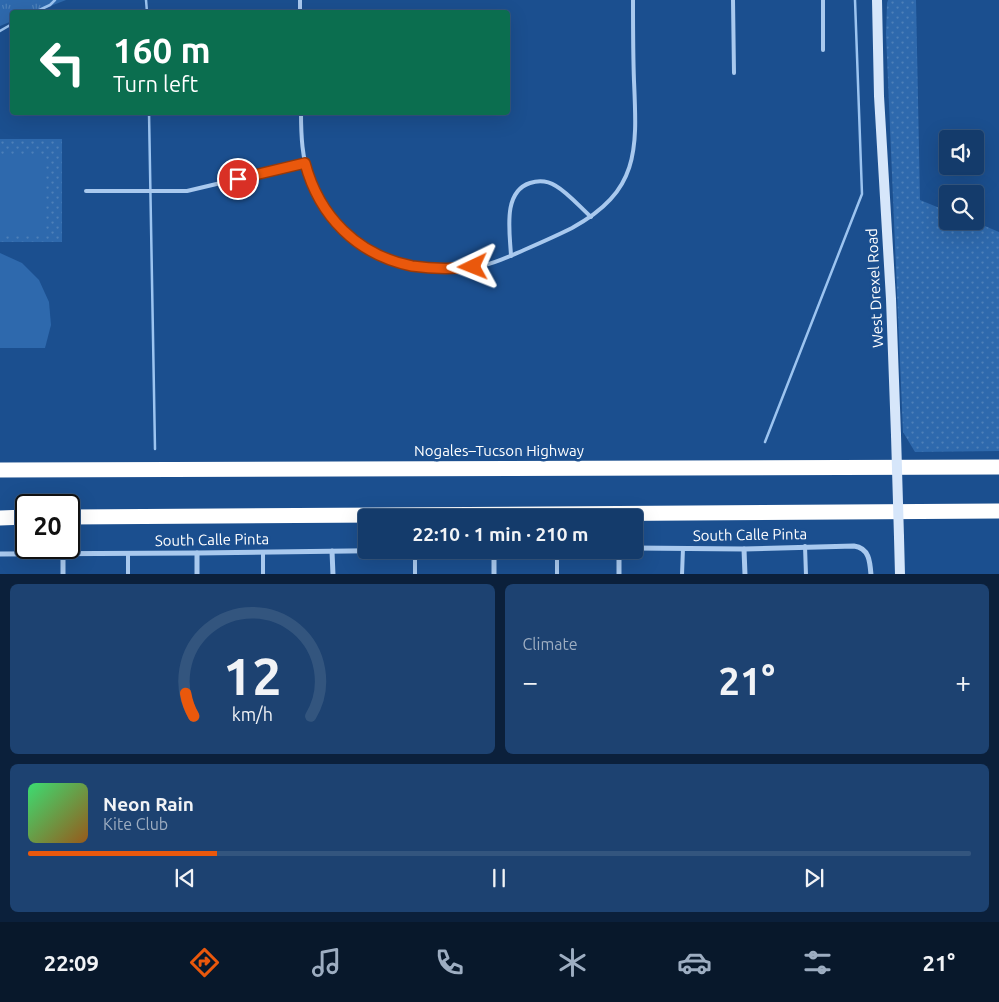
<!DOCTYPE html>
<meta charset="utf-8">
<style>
:root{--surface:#143b6b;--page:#1d4271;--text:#f1f3f6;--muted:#9dadc1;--line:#33557e;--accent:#ea580c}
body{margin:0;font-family:Ubuntu,sans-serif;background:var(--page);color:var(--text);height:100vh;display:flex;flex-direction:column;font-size:19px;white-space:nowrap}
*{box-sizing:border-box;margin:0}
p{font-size:16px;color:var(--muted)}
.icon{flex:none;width:28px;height:28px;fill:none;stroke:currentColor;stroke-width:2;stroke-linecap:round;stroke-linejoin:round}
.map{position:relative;height:574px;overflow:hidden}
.drawer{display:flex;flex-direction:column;gap:10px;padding:10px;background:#0b203b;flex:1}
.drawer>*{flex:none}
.guide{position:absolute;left:10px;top:10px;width:500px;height:105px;border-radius:5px;box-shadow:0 5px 20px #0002,0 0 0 1px var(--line);background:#0b6e4f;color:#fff;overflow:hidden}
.buttons{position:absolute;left:939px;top:130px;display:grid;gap:10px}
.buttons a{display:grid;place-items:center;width:45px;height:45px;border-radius:5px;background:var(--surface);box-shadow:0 5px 20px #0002,0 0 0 1px var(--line);font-size:25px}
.speed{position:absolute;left:15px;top:494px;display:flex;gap:10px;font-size:25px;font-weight:700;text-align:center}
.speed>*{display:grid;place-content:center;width:65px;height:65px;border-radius:50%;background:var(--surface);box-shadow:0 5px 20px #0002,0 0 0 1px var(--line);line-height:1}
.speed .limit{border:2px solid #111;border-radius:8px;background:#fff;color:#111}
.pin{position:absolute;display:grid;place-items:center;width:42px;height:42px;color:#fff;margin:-21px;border:2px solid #fff;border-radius:50%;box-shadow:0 1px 5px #0007}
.me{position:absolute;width:55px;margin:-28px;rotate:268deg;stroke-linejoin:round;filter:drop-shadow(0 0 4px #0008)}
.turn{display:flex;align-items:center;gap:18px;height:105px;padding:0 20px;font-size:22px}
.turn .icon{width:65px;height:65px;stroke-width:2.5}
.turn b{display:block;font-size:35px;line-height:42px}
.big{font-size:38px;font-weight:700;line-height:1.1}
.drawer .tile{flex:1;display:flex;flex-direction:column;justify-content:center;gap:8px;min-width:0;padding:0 18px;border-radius:8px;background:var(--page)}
.drawer .dial{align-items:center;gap:0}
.dial svg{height:130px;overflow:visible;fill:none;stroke:var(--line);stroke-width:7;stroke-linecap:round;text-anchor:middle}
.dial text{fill:var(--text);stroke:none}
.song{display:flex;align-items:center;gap:15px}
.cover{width:60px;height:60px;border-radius:8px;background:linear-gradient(135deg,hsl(140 70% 55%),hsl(30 70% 35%))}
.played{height:5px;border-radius:2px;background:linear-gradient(90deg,var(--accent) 20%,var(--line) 20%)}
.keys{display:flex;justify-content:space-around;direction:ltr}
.heat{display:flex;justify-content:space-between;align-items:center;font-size:28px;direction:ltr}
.drawer .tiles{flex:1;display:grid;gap:10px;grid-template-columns:1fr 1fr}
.tile:last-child{grid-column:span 2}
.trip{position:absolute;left:358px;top:509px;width:285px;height:50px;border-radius:5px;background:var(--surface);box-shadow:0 5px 20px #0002,0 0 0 1px var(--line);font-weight:700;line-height:50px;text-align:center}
.tab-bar{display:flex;height:80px;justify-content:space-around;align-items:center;background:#08182b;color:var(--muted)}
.tab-bar .icon{width:35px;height:35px}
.tab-bar .selected{color:var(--accent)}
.tab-bar b{font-size:22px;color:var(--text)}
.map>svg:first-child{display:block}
.grass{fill:url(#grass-dots)}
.park{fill:url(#park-tufts)}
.pitch{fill:#2e69ad}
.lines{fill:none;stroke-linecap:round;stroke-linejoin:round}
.stream{stroke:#9cc4f0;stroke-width:2.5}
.lane{stroke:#a9c9ee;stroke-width:4}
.street{stroke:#a9c9ee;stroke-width:5}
.secondary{stroke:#d6e6fa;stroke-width:10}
.highway{stroke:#fff;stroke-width:15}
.secondary-bridge{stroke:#d6e6fa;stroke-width:10}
.route-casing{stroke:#983908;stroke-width:12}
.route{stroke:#ea580c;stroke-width:9}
.labels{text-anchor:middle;stroke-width:5;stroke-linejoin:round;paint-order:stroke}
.street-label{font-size:15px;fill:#fff;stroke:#1b4f8f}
</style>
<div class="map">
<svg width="999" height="575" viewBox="0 0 999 575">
<defs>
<pattern id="grass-dots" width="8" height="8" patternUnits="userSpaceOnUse" patternTransform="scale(1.25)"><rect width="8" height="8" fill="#2e69ad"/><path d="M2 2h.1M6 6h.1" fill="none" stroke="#4d80b9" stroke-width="1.8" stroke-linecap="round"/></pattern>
<pattern id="park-tufts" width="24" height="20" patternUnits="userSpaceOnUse" patternTransform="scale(1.25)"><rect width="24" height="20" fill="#2e69ad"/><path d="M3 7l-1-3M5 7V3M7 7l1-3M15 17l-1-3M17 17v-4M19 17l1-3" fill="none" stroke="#4d80b9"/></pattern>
</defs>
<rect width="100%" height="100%" fill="#1b4f8f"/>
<g class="grass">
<path d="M888,0H916L920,200L947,211L948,221H973L999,232V451L915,452L903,432L886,34L887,3Z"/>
<rect x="0" y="139" width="62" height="103"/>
</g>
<path class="park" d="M0,0H66L35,12H12V21L0,26Z"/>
<g class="pitch">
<rect x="0" y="154" width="45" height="80"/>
<path d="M0,253L22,263L39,280L49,302L51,325L45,348H0Z"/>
</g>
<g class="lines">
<g class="stream">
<path d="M146,0L147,12"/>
<path d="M35,12L50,5L55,0"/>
<path d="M0,31L12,24"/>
<path d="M149,112L155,449"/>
<path d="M765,442L862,194L855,0"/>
</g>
<g class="lane">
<path d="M300,0V12"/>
<path d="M733,0L734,73"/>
<path d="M823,0V50"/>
<path d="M301,112C301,136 302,158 310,180C335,251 412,279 481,266C496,263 510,256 524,250C540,243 556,236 572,228C640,191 637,149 634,81C633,54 633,27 633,0"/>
<path d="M86,191H187L305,163"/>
<path d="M511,256C510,233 502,192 530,183C539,180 548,181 556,186C568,193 580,207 591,217"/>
<path d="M805,546L806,575"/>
<path d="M263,552V575"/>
<path d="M128,553V575"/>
<path d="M415,575V550"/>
<path d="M557,575V550"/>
<path d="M682,575L683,548"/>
</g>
<g class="street">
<path d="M634,548L744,549L854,546C869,548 870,561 871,575"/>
<path d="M744,549L745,575"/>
<path d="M494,550V575"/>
<path d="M619,550V575"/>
<path d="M332,551L333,575"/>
<path d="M63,553V575"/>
<path d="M197,553V575"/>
<path d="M0,554L197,553L424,550"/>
</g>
<g class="secondary">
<path d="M877,0L879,96L891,299L896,435"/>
<path d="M899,537L900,575"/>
</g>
<g class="highway">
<path d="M0,470L999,467"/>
<path d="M69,517L999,511"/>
<path d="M0,518L26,517"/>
</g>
<path class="secondary-bridge" d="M896,435L899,537"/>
</g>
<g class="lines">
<g class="route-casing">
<path id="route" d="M238,179L305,163C319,216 357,255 412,266C432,269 453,269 473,267"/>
</g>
<use href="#route" class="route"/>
</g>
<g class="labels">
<g class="street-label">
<text transform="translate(875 288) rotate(-93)" y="5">West Drexel Road</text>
<text x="499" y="456">Nogales–Tucson Highway</text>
<text transform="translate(750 535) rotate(-1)" y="5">South Calle Pinta</text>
<text transform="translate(212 540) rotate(-1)" y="5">South Calle Pinta</text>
</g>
</g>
</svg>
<div class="buttons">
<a><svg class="icon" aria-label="sound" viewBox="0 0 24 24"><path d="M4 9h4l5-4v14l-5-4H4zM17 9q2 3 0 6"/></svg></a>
<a><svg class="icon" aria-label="search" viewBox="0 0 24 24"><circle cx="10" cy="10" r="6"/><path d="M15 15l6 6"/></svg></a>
</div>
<div class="speed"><div class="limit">20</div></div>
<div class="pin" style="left:238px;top:179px;background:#d93025"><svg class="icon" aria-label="arrive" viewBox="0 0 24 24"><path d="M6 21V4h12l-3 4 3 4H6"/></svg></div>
<svg class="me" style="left:473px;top:267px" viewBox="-20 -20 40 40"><path d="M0-17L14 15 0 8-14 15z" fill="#ea580c" stroke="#fff" stroke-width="4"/></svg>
<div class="trip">22:10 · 1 min · 210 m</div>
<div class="guide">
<div class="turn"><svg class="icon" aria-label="left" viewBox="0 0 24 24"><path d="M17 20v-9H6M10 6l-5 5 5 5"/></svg><div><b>160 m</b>Turn left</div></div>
</div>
</div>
<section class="drawer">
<div class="tiles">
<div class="tile dial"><svg viewBox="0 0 100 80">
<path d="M14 69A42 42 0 1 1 86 69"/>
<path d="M14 69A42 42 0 0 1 9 55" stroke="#ea580c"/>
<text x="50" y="56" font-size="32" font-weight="700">12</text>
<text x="50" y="72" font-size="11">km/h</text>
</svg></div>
<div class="tile"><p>Climate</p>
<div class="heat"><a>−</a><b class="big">21°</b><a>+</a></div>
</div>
<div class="tile">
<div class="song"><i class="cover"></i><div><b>Neon Rain</b><p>Kite Club</p></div></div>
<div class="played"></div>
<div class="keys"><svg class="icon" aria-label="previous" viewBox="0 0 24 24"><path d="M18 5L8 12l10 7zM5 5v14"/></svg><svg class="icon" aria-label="pause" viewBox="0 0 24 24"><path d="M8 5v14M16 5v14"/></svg><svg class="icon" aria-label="next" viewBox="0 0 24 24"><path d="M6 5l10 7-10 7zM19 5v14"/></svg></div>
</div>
</div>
</section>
<nav class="tab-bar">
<b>22:09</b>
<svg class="icon selected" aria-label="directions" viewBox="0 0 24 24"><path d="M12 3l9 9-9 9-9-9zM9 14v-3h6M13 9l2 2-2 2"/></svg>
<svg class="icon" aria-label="music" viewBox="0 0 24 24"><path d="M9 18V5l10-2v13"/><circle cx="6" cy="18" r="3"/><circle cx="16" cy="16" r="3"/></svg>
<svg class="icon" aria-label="phone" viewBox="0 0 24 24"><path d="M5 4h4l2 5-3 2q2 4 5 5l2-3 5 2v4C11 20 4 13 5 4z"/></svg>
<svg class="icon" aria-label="climate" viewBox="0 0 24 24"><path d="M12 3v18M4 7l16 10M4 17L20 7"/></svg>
<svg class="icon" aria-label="car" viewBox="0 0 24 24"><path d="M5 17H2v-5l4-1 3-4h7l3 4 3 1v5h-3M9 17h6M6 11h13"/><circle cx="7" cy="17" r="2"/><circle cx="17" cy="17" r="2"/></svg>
<svg class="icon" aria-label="filters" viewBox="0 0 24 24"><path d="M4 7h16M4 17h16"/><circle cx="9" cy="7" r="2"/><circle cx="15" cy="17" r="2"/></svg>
<b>21°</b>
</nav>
